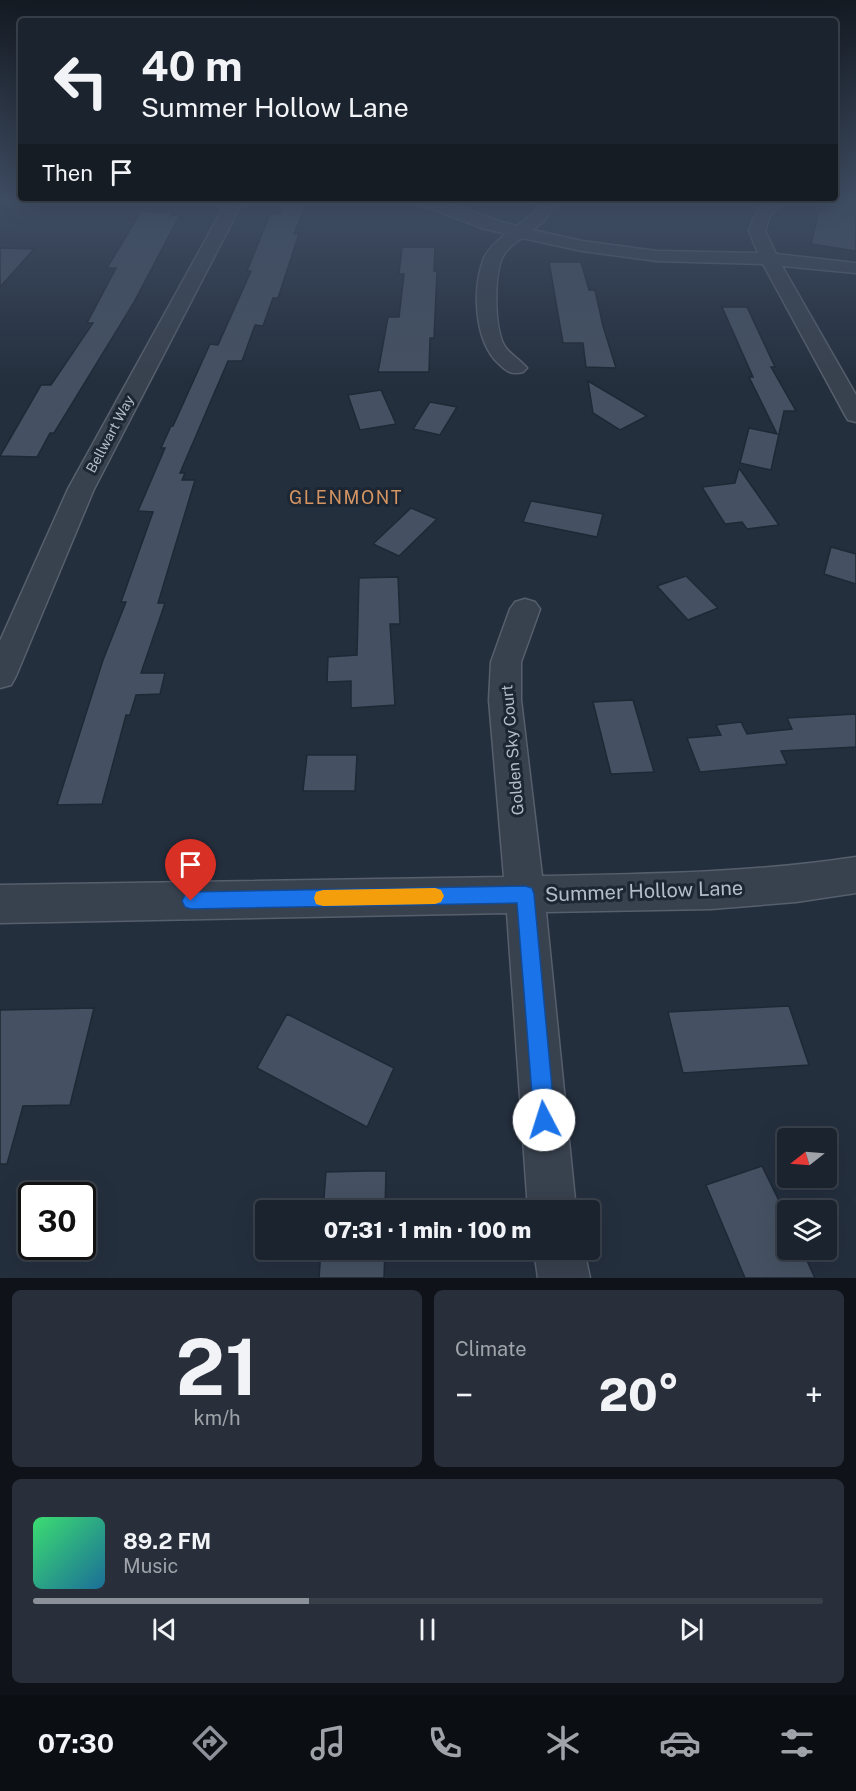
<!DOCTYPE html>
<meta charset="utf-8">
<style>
:root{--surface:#1b232e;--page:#282f3a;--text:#f1f3f6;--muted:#a0a4aa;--line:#39404a;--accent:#8c9099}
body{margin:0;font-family:"Public Sans",sans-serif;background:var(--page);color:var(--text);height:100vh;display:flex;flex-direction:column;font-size:22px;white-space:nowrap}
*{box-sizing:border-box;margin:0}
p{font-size:20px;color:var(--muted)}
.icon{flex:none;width:33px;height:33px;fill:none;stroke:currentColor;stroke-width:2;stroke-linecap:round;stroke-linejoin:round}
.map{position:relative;height:1278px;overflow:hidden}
.side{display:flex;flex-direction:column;gap:12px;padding:12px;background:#0f1319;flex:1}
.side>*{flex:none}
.hud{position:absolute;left:18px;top:18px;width:820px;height:183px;border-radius:6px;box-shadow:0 6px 24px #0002,0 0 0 2px var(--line);background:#1b232e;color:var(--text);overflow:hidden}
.needle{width:39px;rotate:253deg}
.controls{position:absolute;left:777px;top:1128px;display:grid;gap:12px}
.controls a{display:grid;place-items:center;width:60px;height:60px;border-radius:6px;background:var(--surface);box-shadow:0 6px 24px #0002,0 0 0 2px var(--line);font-size:30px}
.speed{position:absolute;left:18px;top:1182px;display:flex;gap:12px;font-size:30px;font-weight:700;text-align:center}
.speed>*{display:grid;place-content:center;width:78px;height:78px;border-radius:50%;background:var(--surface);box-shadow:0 6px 24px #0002,0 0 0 2px var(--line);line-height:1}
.speed .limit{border:3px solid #111;border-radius:9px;background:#fff;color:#111}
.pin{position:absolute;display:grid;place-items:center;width:51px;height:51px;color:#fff;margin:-62px -26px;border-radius:50% 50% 50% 0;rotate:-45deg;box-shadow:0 0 6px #0007}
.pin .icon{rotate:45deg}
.me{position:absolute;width:66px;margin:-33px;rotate:355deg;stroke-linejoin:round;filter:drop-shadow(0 0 4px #0008)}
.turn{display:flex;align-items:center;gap:21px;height:126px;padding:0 24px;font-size:27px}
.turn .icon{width:78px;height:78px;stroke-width:2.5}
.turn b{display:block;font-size:42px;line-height:51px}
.then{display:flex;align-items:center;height:57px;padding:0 24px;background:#0003;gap:12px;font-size:22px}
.big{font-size:45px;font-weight:800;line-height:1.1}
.side .card{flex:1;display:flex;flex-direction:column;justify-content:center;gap:9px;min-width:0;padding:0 21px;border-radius:9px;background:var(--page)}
.side .dial{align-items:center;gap:0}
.dial b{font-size:78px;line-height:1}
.song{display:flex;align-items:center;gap:18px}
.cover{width:72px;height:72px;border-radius:9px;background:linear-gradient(135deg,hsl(140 70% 55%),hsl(200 70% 35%))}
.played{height:6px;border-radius:3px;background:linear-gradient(90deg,var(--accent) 35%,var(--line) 35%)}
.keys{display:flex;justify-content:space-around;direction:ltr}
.heat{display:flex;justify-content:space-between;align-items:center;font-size:33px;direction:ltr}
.side .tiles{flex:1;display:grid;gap:12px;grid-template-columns:1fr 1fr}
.card:last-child{grid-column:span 2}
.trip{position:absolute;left:255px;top:1200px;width:345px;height:60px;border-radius:6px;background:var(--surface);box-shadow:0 6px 24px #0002,0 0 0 2px var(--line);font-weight:800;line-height:60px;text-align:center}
.tabs{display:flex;height:96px;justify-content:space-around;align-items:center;background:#0b0e12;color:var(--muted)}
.tabs .icon{width:42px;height:42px}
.tabs .selected{color:var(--accent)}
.tabs b{font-size:27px;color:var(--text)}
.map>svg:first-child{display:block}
.building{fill:#455162;stroke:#1f2835;stroke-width:1.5}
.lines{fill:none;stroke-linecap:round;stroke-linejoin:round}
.minor-casing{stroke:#565f6c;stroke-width:3}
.minor{fill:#38414e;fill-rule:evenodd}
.route{fill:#1a73e8;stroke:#114b97;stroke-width:1.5}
.slow{fill:#f59e0b}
.labels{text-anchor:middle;stroke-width:6;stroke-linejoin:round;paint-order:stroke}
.far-street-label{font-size:14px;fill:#b4bcc9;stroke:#1d2633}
.street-label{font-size:16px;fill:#b4bcc9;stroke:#1d2633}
.neighbourhood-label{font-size:18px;letter-spacing:1.5px;fill:#d59563;stroke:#1d2633}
.near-street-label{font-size:20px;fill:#b4bcc9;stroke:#1d2633}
</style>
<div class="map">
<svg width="856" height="1278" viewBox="0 0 856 1278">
<rect width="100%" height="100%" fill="#242f3e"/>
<g class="building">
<path d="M285,201H308L294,234H299L278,298H273L263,326L255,325L242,361H228L180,473H185L182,480H195L158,603H165L141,673H165L160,694L136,695L130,715H126L102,804L57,805L103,660L126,602H121L153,512L138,511L165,448H161L171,426H173L210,344L218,345L251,271H247L270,214H279Z"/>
<path d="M847,201H856V251L811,244L819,211Z"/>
<path d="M141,211L173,212L171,215H180L133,304L54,433H50L37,457L0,456L41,385H51L93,323H87L116,268H107Z"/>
<path d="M402,247H435L434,271H437L434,338H430L429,372H378L388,317H399L404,274H399Z"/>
<path d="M0,248L34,249L0,287Z"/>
<path d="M549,262H581L589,290H595L603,326L616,368L586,367L583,343H563Z"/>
<path d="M722,307H747L775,367H771L796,411H784L771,470L740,463L749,428L777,434L749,377H753Z"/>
<path d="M588,381L647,416L620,430L593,413Z"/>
<path d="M381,390L396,424L360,430L348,395Z"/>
<path d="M430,402L457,407L440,435L413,429Z"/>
<path d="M739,468L779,525L747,529L742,522L725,524L702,487L735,483Z"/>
<path d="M531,501L603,514L597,537L523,522Z"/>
<path d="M411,508L437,519L399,556L373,544Z"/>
<path d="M831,547L856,554V584L824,574Z"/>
<path d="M686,576L718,608L688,620L657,586Z"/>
<path d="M398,577L400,624H390L395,705L351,708V681L327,682L328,657L357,655L359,578Z"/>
<path d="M633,700L654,772L611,774L593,702Z"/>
<path d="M856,714V747L781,751L787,764L700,772L687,738L721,735L716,725L741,722L747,734L792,729L787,718Z"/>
<path d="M307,755H357L355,791H303Z"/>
<path d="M789,1006L809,1065L683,1073L668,1012Z"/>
<path d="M94,1008L70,1105L23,1106L7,1164H0V1010Z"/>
<path d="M287,1014L394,1068L367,1127L257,1068Z"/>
<path d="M762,1166L788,1219V1250H802L815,1278H745L706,1185Z"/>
<path d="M368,1171H386L385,1210H323L326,1172Z"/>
<path d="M321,1250H385L384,1278H319Z"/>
</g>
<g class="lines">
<g class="minor-casing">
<g id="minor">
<path d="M227,201H243L94,489L16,676L11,685L0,688V641L68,489Z"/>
<path d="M417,201C451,198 484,219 517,226L534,213L541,201H557L545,220L533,230L582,241L657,251L758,253L749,231C757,207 761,201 788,201L770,215L765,231L776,254L856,263V273L782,266L856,395V422L848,420L845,415L763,264L657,261L582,251L522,238C516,242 509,247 505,253C493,269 494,327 504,345C509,354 520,359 527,368L523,372C512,375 507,372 499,364C474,341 472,289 484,258C489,248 497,241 506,234L482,228L419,204Z"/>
<path d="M525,599L535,602L540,609L521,662V700L542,876C647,874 751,873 856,857V893L796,902L711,909L546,912L576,1210H528L507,913L0,923V885L504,877L489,700L491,662L510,609L515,602Z"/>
<path d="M534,1250H584L590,1278H538Z"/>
</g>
</g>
<use href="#minor" class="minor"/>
</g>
<linearGradient id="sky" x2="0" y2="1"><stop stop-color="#141a22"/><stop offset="0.53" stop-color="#3f4d63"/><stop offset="1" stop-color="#3f4d63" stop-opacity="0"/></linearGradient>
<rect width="856" height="380" fill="url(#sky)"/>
<path class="route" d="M525,886L532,888L534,894L555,1120L552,1127L544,1130L537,1127L534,1120L517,903L191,909L185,907L182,901L185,895L191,892Z"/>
<path class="slow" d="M435,888L441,890L444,896L441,902L435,904L323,906L316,904L314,898L316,892L323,890Z"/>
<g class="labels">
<g class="far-street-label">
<text transform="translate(110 434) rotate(-62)" y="5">Bellwart Way</text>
</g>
<g class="street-label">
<text transform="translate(512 750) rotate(-95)" y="6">Golden Sky Court</text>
</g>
<g class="neighbourhood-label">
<text x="346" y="504">GLENMONT</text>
</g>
<g class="near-street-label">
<text transform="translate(644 891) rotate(-2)" y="7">Summer Hollow Lane</text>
</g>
</g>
</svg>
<div class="controls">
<a><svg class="needle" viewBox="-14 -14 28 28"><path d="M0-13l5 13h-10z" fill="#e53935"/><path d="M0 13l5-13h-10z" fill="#a0a4aa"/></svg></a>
<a><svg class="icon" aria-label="layers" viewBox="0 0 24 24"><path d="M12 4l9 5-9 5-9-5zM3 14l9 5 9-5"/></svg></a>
</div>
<div class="speed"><div class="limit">30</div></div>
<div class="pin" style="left:191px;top:901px;background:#d93025"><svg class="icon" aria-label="arrive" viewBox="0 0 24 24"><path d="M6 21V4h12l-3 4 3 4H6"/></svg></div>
<svg class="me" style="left:544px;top:1120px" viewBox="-20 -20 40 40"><circle r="19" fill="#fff"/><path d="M0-13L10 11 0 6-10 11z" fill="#1a73e8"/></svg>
<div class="trip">07:31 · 1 min · 100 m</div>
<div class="hud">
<div class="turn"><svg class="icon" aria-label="left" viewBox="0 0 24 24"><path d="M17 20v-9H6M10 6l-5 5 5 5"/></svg><div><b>40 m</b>Summer Hollow Lane</div></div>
<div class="then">Then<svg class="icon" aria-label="arrive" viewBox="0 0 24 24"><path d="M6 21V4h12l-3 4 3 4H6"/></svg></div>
</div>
</div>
<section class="side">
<div class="tiles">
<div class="card dial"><b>21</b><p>km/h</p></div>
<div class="card"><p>Climate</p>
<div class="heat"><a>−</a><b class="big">20°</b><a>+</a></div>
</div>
<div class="card">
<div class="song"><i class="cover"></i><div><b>89.2 FM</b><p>Music</p></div></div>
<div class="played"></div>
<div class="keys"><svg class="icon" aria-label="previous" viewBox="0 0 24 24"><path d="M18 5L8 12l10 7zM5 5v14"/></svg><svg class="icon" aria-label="pause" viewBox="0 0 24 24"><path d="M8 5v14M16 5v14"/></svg><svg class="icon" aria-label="next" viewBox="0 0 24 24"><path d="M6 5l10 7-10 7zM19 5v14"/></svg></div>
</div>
</div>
</section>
<nav class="tabs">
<b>07:30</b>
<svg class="icon selected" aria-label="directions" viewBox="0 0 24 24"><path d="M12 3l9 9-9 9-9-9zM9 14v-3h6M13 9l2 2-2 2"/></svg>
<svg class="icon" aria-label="music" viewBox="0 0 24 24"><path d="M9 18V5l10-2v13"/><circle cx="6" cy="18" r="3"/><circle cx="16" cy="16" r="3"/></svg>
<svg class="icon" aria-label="phone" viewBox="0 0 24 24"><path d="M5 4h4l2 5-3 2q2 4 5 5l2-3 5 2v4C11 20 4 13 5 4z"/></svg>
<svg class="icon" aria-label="climate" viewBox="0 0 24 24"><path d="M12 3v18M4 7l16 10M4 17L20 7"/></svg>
<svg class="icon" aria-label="car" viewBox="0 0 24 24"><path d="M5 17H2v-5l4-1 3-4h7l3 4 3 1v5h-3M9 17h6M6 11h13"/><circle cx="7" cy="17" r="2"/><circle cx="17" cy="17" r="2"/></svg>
<svg class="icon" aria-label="filters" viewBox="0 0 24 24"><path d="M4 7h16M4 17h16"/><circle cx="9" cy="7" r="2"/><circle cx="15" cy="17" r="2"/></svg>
</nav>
